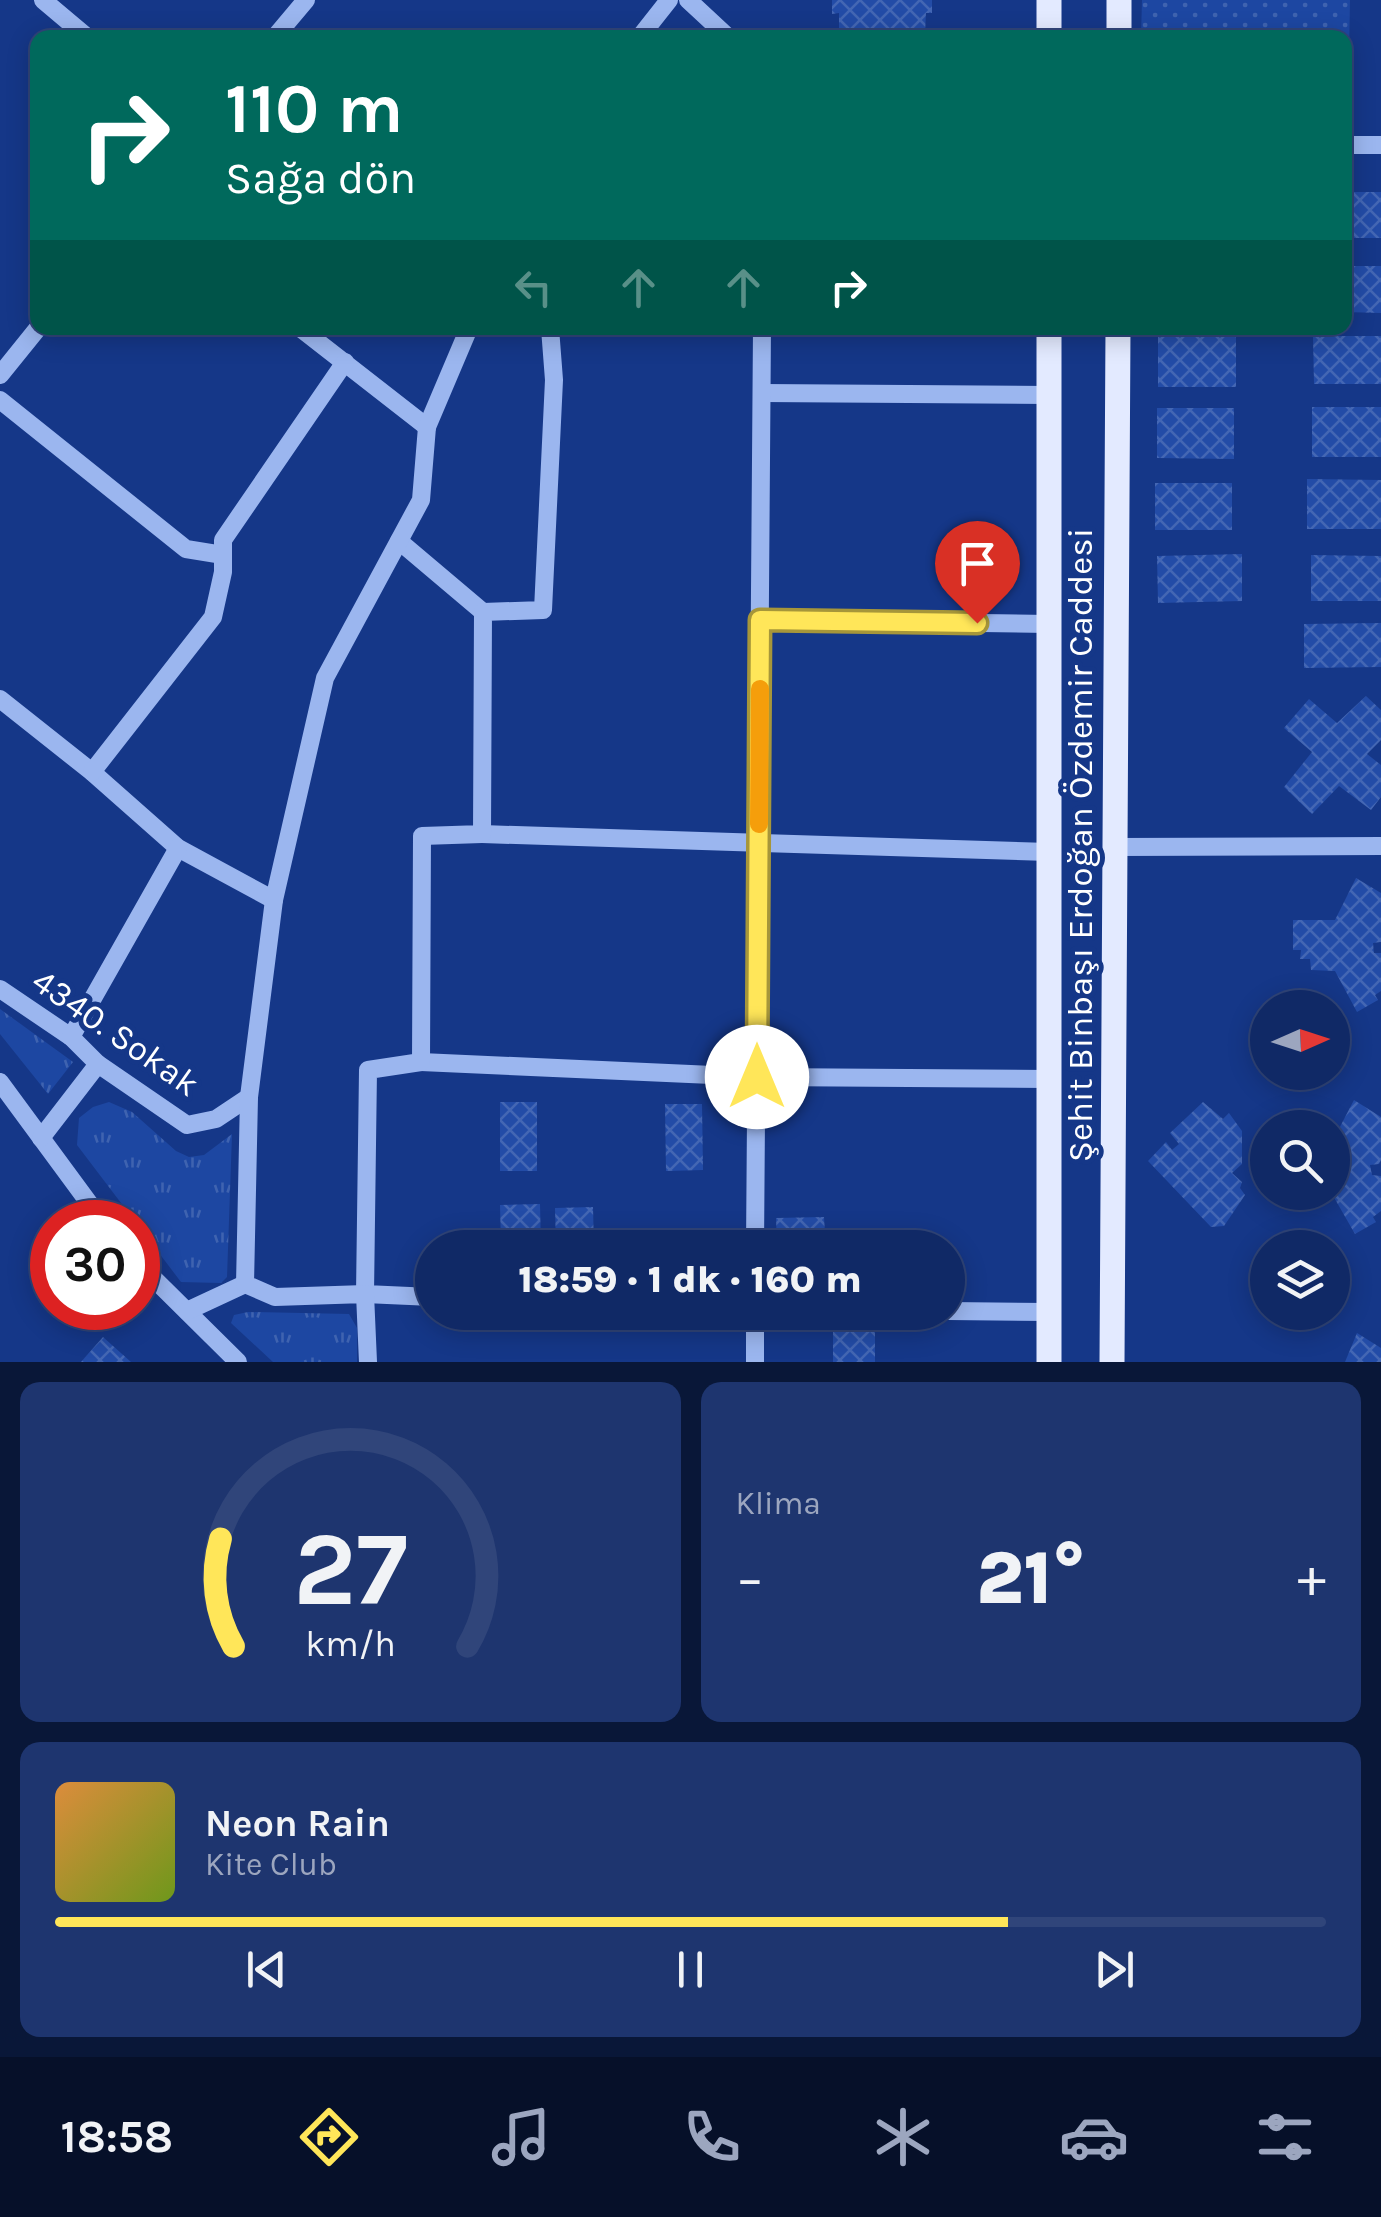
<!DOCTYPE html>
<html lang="tr">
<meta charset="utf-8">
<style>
:root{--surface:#102966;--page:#1e356f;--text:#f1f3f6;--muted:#9ca6bf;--line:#30457a;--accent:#ffe659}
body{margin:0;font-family:Karla,sans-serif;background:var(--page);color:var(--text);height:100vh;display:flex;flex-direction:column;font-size:38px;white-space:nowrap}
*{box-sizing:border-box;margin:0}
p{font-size:32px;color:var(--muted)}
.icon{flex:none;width:55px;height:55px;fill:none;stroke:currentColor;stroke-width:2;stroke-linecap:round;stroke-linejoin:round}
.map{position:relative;height:1362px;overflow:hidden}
.side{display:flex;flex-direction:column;gap:20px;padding:20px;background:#091738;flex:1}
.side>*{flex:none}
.top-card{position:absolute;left:30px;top:30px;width:1322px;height:305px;border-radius:20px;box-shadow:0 5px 25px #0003,0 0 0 2px var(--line);background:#00695c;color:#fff;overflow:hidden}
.needle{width:65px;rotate:87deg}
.tools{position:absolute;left:1250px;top:990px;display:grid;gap:20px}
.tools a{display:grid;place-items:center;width:100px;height:100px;border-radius:50%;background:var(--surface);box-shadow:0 5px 25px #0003,0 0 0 2px var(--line);font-size:50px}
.speed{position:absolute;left:30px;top:1200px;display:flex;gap:20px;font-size:50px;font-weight:700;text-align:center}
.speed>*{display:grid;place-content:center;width:130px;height:130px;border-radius:50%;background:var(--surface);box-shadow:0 5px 25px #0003,0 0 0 2px var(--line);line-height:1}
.speed .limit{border:15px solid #d22;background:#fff;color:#111}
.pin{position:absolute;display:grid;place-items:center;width:85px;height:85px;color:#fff;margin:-102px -42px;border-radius:50% 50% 50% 0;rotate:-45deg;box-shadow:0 0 10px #0007}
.pin .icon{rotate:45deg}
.me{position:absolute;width:110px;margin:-55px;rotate:0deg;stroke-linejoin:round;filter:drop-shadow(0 0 8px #0008)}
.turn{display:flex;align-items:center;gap:35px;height:210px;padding:0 30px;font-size:45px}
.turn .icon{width:130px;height:130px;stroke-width:2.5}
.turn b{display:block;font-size:70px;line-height:85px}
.lanes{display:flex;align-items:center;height:95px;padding:0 30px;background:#0003;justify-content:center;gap:50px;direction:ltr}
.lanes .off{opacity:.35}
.big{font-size:75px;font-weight:800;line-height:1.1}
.side .card{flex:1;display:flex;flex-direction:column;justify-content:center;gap:15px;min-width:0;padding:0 35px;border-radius:20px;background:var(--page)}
.side .dial{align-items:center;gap:0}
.dial svg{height:260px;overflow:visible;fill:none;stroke:var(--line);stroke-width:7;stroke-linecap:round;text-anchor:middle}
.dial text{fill:var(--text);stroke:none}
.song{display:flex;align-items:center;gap:30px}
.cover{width:120px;height:120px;border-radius:15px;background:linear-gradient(135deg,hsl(30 70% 55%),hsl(80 70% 35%))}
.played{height:10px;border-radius:5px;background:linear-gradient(90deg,var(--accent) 75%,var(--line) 75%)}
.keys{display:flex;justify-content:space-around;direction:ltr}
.heat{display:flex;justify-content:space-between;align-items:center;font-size:55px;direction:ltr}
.side .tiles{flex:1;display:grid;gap:20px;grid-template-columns:1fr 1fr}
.card:last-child{grid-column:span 2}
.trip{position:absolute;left:415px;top:1230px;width:550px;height:100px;border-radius:50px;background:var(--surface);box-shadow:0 5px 25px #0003,0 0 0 2px var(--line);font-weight:800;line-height:100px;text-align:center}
.tabs{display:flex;height:160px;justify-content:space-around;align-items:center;background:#061029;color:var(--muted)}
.tabs .icon{width:70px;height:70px}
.tabs .on{color:var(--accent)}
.tabs b{font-size:45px;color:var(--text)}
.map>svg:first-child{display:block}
.grass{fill:url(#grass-tufts)}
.park{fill:url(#park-dots)}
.building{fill:url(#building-cross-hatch)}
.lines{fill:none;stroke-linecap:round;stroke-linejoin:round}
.minor{stroke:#9bb6ef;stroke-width:18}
.major{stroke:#e3eaff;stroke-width:25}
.route-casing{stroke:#a6963a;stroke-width:25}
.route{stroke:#ffe659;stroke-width:18}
.slow{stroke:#f59e0b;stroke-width:18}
.labels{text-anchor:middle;stroke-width:10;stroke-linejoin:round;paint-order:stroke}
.street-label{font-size:35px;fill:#fff;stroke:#153788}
</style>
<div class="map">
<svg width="1381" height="1362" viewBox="0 0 1381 1362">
<defs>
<pattern id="grass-tufts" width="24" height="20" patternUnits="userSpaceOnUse" patternTransform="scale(2.5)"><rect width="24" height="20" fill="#1d47a2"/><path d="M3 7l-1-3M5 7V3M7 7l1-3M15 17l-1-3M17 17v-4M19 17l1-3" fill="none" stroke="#3f63b0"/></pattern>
<pattern id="park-dots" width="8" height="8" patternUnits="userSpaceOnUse" patternTransform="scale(2.5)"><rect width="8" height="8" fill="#1d47a2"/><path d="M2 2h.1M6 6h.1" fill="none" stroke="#3f63b0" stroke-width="1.8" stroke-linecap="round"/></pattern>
<pattern id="building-cross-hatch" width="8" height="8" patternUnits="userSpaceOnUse" patternTransform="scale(2.5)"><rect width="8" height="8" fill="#234ca7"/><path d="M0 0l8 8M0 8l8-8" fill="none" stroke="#4467b4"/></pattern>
</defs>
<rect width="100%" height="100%" fill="#153788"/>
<g class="grass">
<path d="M0,1009L73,1062L48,1094L0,1034Z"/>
<path d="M109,1102L132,1112L176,1151L189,1157L204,1155L232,1134L227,1277L221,1283L181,1282L77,1145L79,1118L93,1107Z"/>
<path d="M248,1312L349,1314L357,1328V1362H273L231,1323L234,1315Z"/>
</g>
<path class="park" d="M1142,0H1350L1348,112H1345V38L1141,37Z"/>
<g class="building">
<path d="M832,0H932V13H926L925,34H898V38L839,35V13L832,14Z"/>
<rect x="1345" y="192" width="36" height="46"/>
<path d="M1345,266H1381V313L1345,312Z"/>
<rect x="1158" y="336" width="78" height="51"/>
<path d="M1313,336H1381V384H1314Z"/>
<rect x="1312" y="407" width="69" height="50"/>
<path d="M1157,408H1234V459L1157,458Z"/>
<path d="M1307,479L1381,480V529H1307Z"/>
<rect x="1155" y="483" width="77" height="47"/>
<path d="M1242,554V601L1158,603L1157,556Z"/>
<path d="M1311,555L1381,556V601H1311Z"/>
<path d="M1381,623V667L1304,668V624Z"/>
<path d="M1366,696L1381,710V740L1367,754L1381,765V797L1371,810L1339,786L1312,814L1284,787L1312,752L1284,728L1309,699L1337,723Z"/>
<path d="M1356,878L1381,893V942L1373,943L1374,953H1381V991L1375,995L1378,1000L1357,1012L1335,971L1311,970L1310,959H1300L1301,950H1293V920H1335Z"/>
<path d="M1354,1100L1381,1117V1160L1379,1164L1370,1165L1372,1175L1381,1176V1211L1373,1217L1376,1222L1355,1234L1332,1194V1142Z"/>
<rect x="500" y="1102" width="37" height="69"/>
<path d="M1203,1102L1223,1119L1229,1113L1242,1131V1164L1232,1173L1242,1182L1240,1188L1245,1195L1224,1226L1211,1227L1148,1161L1166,1142L1172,1150L1179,1144L1170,1133Z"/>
<path d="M665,1104H702L703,1170L666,1171Z"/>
<path d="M540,1204L541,1248H501L500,1205Z"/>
<path d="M593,1207L594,1248H556L555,1208Z"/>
<path d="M824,1217L826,1248H777L776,1218Z"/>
<rect x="833" y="1330" width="42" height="32"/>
<path d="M1357,1333L1381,1348V1362H1345Z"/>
<path d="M103,1337L131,1362H81Z"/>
</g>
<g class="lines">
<g class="minor">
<path d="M43,0L88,38"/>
<path d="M688,0L729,38"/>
<path d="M274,38L306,0"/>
<path d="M639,38L669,0"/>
<path d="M1345,145H1381"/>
<path d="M300,328L427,427"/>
<path d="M0,375L38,328"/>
<path d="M762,393L1049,395"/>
<path d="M0,400L186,549L223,555"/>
<path d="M399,541L483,612"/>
<path d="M760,620L1049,624"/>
<path d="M0,699L92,772L178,848L274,900"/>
<path d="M92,772L213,617L223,572V540L345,362"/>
<path d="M482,834L1049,852"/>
<path d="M1115,847L1381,846"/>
<path d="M0,989L71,1037L98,1064L187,1125L216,1119L249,1097"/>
<path d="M71,1037L178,848"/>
<path d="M421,1062L757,1077L1049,1079"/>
<path d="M0,1082L103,1222"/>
<path d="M41,1138L98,1064"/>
<path d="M755,1248L762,328"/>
<path d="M138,1263L238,1362"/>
<path d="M432,1297L365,1294L368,1070L421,1062L422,836L482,834L483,612L543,610L554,380L550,328"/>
<path d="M187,1311L245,1284"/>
<path d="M948,1311L1049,1312"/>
<path d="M368,1362L365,1294L275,1297L245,1284L249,1097L274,900L325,678L421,500L427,427L469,328"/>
<path d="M755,1362V1312"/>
</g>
<g class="major">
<path d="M1049,0V38"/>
<path d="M1119,38V0"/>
<path d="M1049,328V1362"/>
<path d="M1112,1362L1118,328"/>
</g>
</g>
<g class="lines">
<g class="route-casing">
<path id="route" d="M757,1077L760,620L977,623"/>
</g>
<use href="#route" class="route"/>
<path class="slow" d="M759,824L760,689"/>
</g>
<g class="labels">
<g class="street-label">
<text transform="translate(1080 845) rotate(-90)" y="12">Şehit Binbaşı Erdoğan Özdemir Caddesi</text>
<text transform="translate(116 1032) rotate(35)" y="12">4340. Sokak</text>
</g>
</g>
</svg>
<div class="tools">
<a><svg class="needle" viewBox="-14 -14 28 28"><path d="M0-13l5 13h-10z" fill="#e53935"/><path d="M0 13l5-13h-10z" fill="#9ca6bf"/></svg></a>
<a><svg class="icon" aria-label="search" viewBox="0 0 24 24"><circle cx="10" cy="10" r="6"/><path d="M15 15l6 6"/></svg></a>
<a><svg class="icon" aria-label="layers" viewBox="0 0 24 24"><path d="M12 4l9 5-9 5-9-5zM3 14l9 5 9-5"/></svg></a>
</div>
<div class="speed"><div class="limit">30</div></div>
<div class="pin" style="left:977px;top:623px;background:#d93025"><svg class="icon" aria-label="arrive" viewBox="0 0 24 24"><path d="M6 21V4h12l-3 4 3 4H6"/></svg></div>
<svg class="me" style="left:757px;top:1077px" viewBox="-20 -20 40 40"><circle r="19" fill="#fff"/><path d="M0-13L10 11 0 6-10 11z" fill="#ffe659"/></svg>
<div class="trip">18:59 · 1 dk · 160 m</div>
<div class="top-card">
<div class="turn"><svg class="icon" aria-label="right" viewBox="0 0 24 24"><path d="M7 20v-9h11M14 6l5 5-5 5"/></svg><div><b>110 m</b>Sağa dön</div></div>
<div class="lanes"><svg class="icon off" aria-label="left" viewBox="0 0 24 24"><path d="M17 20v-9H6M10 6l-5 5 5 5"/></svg><svg class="icon off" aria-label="ahead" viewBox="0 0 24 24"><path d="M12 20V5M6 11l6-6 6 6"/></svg><svg class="icon off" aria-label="ahead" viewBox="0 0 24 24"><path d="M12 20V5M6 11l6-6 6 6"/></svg><svg class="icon" aria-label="right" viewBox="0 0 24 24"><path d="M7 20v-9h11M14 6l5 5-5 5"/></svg></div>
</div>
</div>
<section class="side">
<div class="tiles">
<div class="card dial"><svg viewBox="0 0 100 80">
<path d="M14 69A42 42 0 1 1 86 69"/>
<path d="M14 69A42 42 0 0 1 10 36" stroke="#ffe659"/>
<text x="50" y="56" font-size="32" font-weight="700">27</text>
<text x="50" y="72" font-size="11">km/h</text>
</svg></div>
<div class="card"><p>Klima</p>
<div class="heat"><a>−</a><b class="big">21°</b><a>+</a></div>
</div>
<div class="card">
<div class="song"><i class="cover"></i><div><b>Neon Rain</b><p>Kite Club</p></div></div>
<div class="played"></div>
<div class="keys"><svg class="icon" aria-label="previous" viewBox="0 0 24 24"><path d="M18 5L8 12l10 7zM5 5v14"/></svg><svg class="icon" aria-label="pause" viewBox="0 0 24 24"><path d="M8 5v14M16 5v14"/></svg><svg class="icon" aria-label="next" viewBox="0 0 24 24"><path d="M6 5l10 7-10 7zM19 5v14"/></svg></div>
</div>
</div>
</section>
<nav class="tabs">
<b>18:58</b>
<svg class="icon on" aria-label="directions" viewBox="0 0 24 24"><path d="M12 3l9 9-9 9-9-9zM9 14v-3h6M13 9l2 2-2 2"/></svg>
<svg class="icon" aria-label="music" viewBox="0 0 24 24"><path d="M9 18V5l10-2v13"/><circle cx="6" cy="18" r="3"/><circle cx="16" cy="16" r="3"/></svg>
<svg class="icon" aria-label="phone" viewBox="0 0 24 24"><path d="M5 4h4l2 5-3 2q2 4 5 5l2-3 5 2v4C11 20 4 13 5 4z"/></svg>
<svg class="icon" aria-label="climate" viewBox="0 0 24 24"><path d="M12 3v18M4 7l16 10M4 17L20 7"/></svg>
<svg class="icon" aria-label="car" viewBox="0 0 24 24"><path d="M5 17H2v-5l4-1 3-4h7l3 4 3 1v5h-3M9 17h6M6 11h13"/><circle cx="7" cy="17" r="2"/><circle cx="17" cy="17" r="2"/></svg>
<svg class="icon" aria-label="filters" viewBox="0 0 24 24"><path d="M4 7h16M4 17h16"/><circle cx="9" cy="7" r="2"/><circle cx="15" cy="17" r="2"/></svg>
</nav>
